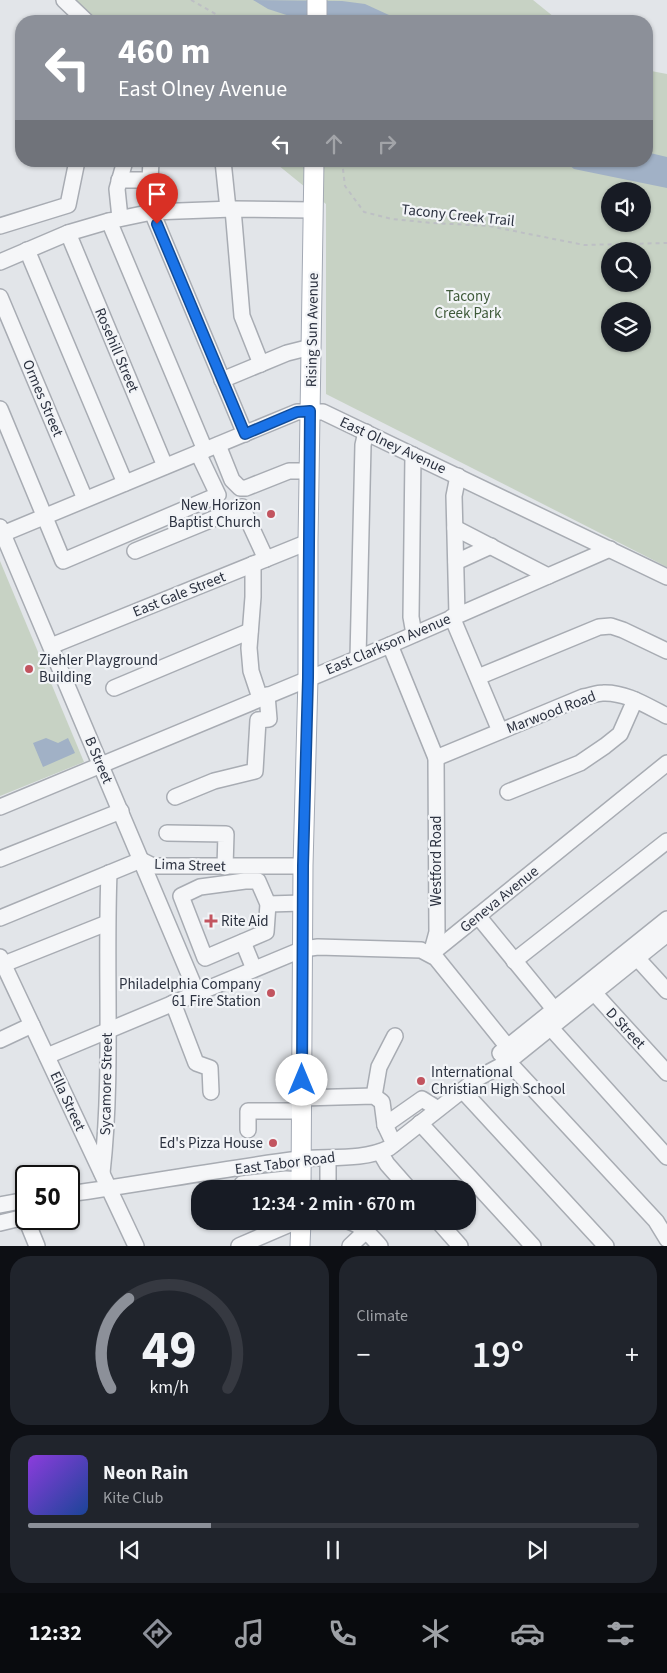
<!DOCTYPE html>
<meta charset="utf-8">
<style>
:root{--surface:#171b24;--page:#20242c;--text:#f1f3f6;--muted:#9ea1a6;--line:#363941;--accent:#8c9099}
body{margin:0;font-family:"Source Sans 3",sans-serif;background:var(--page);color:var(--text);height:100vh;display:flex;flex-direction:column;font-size:19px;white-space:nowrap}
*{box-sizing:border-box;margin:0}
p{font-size:16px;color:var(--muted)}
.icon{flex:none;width:28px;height:28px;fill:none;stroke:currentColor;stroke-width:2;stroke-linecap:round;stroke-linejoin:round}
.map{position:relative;height:1246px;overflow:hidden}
.side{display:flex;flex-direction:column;gap:10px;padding:10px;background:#0d0f14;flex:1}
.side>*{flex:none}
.top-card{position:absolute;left:15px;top:15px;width:638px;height:152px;border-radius:20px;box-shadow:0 1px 4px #0004;background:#8c9099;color:#fff;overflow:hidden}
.buttons{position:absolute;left:601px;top:182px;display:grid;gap:10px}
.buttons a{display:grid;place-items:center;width:50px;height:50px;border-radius:50%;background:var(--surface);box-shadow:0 1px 4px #0004;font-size:25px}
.speed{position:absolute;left:15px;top:1165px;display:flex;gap:10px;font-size:25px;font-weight:700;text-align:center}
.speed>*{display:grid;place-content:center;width:65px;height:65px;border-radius:50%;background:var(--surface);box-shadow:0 1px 4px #0004;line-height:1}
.speed .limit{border:2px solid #111;border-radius:8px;background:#fff;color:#111}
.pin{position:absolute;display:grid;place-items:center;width:42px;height:42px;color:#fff;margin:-51px -21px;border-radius:50% 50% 50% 0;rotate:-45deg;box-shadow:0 0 5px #0007}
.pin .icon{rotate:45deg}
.me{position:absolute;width:55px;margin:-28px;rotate:0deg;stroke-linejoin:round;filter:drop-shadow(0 0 4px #0008)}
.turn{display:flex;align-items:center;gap:18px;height:105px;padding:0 20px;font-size:22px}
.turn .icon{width:65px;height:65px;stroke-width:2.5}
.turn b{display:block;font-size:35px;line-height:42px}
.lanes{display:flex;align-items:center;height:48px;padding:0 20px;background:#0003;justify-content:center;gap:25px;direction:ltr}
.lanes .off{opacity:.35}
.big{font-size:38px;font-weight:600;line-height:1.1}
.side .card{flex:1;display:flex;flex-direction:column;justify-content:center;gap:8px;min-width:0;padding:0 18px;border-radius:20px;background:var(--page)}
.side .dial{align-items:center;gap:0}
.dial svg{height:130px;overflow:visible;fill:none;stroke:var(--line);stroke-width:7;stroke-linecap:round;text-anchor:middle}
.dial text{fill:var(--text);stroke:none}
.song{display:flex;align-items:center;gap:15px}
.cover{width:60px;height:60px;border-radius:8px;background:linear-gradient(135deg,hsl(270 70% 55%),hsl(220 70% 35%))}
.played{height:5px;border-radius:2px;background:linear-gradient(90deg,var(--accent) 30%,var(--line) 30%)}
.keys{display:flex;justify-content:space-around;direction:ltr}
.heat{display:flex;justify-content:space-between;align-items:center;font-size:28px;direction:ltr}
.side .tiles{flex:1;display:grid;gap:10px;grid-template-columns:1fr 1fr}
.card:last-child{grid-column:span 2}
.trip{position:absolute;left:191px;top:1180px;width:285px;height:50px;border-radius:20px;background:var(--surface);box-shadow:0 1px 4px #0004;font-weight:600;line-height:50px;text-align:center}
.tabs{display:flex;height:80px;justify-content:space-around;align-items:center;background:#090b0e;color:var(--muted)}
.tabs .icon{width:35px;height:35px}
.tabs .current{color:var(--accent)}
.tabs b{font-size:22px;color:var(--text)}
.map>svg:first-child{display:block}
.green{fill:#c7d2c4;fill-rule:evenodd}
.water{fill:#a1b1c6}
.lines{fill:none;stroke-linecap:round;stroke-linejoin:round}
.minor-casing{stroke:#a8acb3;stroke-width:18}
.major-casing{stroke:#a3a9b4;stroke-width:21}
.path{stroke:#bdbfc4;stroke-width:2;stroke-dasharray:4 4;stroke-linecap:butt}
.minor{stroke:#f5f6f8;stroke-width:15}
.major{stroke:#fff;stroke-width:19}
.route-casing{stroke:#114b97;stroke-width:12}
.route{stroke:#1a73e8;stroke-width:9}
.poi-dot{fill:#c2545f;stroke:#f2f4f7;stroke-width:2}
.labels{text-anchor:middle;stroke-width:4.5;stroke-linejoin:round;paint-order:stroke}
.street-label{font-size:15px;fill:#2c3240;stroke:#f2f4f7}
.park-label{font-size:15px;fill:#3f5a3a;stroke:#f2f4f7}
.poi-label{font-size:15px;fill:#2c3240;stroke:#f2f4f7;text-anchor:end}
</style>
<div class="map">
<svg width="667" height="1246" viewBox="0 0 667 1246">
<rect width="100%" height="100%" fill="#e2e5e9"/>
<g class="green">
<path d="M76,0H533L559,21H97Z"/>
<path d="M646,70L667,74V567L326,394V204L273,161H646ZM610,191H642V224H610ZM610,251H642V284H610ZM610,311H642V344H610Z"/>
<path d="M0,561L84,762L0,796Z"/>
</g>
<g class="water">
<path d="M253,0L342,1L365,4L402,21H305L268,9Z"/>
<path d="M646,152L667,157V188L574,169L564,161H646Z"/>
<path d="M46,738L58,743L68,738L75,753L43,767L33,743Z"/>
</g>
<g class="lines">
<g class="minor-casing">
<g id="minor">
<path d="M64,0L86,21"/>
<path d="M223,161L228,209"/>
<path d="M119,180H150L151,161"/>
<path d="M233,209L242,316L261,364"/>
<path d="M152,212L245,434"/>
<path d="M120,218L117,189L125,161"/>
<path d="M109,221L205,450"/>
<path d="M0,226L68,205L77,161"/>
<path d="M68,233L165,466"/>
<path d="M27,250L125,483"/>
<path d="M0,262L68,233L109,221L152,212L233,209L313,210"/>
<path d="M0,297L85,499"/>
<path d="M222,380L287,353L311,347"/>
<path d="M0,409L63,561L218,495L198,453"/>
<path d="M218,445L232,480L240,488H246L289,471H310"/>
<path d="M413,455L411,617L414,634"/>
<path d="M0,527L197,993"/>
<path d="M455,528L548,576"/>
<path d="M0,535L297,412H323L667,577"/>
<path d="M135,551L242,507L266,559"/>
<path d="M456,562L491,546"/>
<path d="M253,564V597L249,648L251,671L260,698"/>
<path d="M457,615L454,496L458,476"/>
<path d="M452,617L500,731"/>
<path d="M390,645L436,758L437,932L431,954"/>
<path d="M51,646L308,542"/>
<path d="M358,658L363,445L366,432"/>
<path d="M478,677L599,627L611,626L623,630L667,651"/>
<path d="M114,688L250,631"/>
<path d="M436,758L583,697C590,696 597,693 603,693C626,692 647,706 667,716"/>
<path d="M508,792L580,763L605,746L620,734L635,700"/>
<path d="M175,797L214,781L255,771L258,720L269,719L267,695"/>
<path d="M0,807L390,645L610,549"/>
<path d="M167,833L226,834L225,867"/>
<path d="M0,859L121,811"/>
<path d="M245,881H258L268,904L266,932L205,958L181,896L200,887Z"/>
<path d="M268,904L303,903"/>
<path d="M478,916L554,1009"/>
<path d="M0,918L141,860L153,866H303"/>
<path d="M243,942L254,969"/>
<path d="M431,954L667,763"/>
<path d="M0,957L136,1246"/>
<path d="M637,958L667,991"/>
<path d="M514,961L667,841"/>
<path d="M4,964L107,923"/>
<path d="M587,985L667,1073"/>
<path d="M173,1003L196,1063L210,1068L211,1092"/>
<path d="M550,1027L667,1157"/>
<path d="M0,1040L32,1025"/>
<path d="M500,1053L667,919"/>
<path d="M501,1054L656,1221L667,1239"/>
<path d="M47,1056L303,949L318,947L421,950L436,958L515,1056"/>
<path d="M463,1091L606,1246"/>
<path d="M374,1096L379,1067L395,1036"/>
<path d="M302,1098L374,1096L382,1102L385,1125L394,1144"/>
<path d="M420,1123L533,1246"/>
<path d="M385,1125L422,1099L438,1109"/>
<path d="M248,1130V1111H302"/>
<path d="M380,1152L387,1164L409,1189"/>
<path d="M328,1158V1189"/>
<path d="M102,1173C113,1074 105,973 109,873"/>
<path d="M242,1184L286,1179L301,1180"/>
<path d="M69,1194C146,1183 222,1169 299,1159C328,1156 362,1161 389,1148L478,1078L508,1062L667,934"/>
<path d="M0,1205L26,1200"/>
<path d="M26,1219L37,1246"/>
<path d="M348,1221C362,1225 370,1235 380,1246"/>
<path d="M438,1221L460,1246"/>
<path d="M0,1223L25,1217"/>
<path d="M239,1246L297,1221"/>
<path d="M350,1246L366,1231"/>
</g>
</g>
<g class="major-casing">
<g id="major">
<path d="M317,21V0"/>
<path d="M301,1189L303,866L308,678V542L314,161"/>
<path d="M300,1246L301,1221"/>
</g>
</g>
<g class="path">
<path d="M191,0L228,21"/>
<path d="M342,161L345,186L364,212L392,219L433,223L489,226L584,245L667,243"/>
</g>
<use href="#minor" class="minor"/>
<use href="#major" class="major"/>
</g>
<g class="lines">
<g class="route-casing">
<path id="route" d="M157,224L245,434L297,412L310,411L308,678L303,866L302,1080"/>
</g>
<use href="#route" class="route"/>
</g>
<g class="poi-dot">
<circle cx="271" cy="514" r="5"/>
<circle cx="29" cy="669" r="5"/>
<path d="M208.5 913.5h5v5h5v5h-5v5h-5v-5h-5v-5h5z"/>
<circle cx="271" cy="993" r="5"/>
<circle cx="421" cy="1081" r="5"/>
<circle cx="273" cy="1143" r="5"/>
</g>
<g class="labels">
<g class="street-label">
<text transform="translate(458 215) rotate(6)" y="5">Tacony Creek Trail</text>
<text transform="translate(312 330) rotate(-89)" y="5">Rising Sun Avenue</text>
<text transform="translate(117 350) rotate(67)" y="5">Rosehill Street</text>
<text transform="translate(43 398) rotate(67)" y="5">Ormes Street</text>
<text transform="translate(393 445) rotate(25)" y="5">East Olney Avenue</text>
<text transform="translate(179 594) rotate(-22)" y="5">East Gale Street</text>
<text transform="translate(388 644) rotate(-23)" y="5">East Clarkson Avenue</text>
<text transform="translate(551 712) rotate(-21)" y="5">Marwood Road</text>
<text transform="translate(99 760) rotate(67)" y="5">B Street</text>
<text transform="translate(436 861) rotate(-90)" y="5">Westford Road</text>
<text transform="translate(190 865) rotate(2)" y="5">Lima Street</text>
<text transform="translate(499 899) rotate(-39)" y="5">Geneva Avenue</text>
<text transform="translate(626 1028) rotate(47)" y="5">D Street</text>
<text transform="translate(106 1084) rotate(-89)" y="5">Sycamore Street</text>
<text transform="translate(68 1101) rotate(65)" y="5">Ella Street</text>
<text transform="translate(285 1163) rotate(-7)" y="5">East Tabor Road</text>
</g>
<g class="park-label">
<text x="468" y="301">Tacony<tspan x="468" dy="17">Creek Park</tspan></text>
</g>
<g class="poi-label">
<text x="261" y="510">New Horizon<tspan x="261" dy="17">Baptist Church</tspan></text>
<text x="39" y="665" text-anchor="start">Ziehler Playground<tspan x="39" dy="17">Building</tspan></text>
<text x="221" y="926" text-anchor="start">Rite Aid</text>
<text x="261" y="989">Philadelphia Company<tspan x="261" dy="17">61 Fire Station</tspan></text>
<text x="431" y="1077" text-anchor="start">International<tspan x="431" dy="17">Christian High School</tspan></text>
<text x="263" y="1148">Ed's Pizza House</text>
</g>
</g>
</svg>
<div class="buttons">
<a><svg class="icon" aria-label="sound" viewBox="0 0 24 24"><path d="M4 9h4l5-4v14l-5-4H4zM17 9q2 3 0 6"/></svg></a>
<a><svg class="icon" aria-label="search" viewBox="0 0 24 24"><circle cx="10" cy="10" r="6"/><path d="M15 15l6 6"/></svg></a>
<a><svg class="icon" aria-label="layers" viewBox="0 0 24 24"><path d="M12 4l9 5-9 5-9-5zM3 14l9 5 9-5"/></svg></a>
</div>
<div class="speed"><div class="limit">50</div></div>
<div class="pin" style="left:157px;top:224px;background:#d93025"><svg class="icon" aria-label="arrive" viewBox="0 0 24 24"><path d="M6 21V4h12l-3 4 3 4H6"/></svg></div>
<svg class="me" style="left:302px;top:1080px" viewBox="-20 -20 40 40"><circle r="19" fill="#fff"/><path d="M0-13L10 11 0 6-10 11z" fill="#1a73e8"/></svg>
<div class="trip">12:34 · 2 min · 670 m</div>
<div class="top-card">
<div class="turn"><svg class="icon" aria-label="left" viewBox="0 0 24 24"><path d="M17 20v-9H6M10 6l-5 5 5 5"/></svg><div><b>460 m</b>East Olney Avenue</div></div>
<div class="lanes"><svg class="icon" aria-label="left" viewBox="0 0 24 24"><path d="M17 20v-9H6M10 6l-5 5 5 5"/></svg><svg class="icon off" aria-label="ahead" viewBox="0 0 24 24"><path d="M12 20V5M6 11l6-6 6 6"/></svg><svg class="icon off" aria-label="right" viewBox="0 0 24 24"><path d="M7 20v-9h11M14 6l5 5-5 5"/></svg></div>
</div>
</div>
<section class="side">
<div class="tiles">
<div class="card dial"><svg viewBox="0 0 100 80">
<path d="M14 69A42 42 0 1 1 86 69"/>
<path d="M14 69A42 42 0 0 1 25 14" stroke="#8c9099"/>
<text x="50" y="56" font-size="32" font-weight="700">49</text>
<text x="50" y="72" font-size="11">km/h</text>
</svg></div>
<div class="card"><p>Climate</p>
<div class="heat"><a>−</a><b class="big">19°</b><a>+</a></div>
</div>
<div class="card">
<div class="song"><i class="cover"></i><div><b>Neon Rain</b><p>Kite Club</p></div></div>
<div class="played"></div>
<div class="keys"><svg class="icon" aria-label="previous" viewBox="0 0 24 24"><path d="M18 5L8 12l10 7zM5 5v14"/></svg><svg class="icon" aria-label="pause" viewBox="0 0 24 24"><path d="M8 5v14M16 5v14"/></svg><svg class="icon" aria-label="next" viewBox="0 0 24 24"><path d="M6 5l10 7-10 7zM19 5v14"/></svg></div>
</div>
</div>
</section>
<nav class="tabs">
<b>12:32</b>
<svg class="icon current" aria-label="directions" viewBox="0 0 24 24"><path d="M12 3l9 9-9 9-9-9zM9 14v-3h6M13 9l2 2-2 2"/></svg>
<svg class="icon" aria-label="music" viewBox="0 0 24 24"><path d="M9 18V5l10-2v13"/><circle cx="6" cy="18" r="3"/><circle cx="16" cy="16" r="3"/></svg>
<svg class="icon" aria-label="phone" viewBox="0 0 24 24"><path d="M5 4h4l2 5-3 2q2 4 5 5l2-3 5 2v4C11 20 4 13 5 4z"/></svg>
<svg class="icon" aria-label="climate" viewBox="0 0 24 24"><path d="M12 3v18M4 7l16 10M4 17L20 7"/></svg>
<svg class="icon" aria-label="car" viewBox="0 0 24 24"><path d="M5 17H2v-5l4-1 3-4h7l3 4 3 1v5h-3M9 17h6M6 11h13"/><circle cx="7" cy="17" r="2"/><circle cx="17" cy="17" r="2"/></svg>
<svg class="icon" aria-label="filters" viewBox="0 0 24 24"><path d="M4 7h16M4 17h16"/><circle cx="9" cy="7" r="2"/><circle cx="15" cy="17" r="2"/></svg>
</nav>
